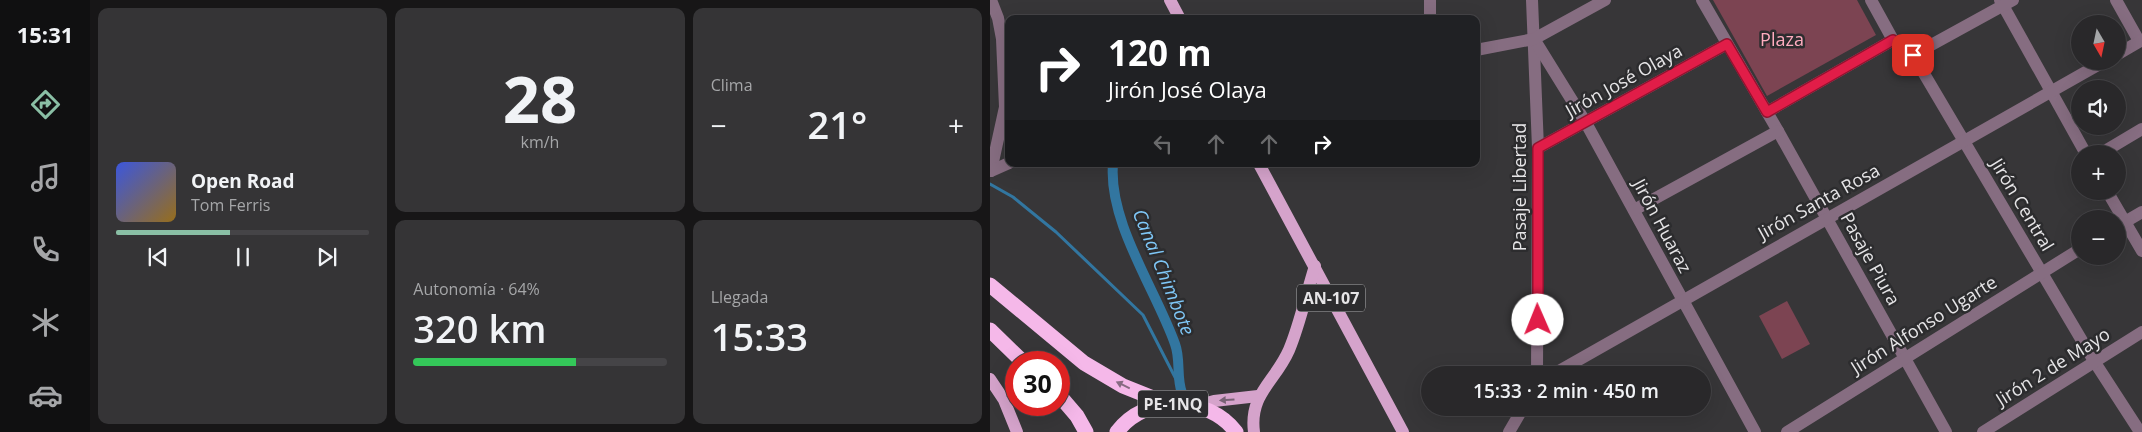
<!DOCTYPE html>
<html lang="es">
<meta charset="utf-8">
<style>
:root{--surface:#29282a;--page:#353436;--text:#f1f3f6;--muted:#a5a6a8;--line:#454447;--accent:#8abfa5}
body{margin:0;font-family:"Open Sans",sans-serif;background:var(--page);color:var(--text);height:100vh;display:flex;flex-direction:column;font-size:19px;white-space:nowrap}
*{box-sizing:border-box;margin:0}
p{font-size:16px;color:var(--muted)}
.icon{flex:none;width:28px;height:28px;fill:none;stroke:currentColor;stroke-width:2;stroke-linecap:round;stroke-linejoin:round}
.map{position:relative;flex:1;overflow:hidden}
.panel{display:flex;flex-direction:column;gap:8px;padding:8px;background:#171617;width:900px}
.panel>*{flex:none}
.top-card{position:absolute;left:15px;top:15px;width:475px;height:152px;border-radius:10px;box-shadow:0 5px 20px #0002,0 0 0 1px var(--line);background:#202124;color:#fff;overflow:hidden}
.needle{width:32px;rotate:171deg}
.tools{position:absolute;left:1081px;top:15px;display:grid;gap:10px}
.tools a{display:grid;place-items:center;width:55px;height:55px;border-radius:50%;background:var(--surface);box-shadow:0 5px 20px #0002,0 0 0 1px var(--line);font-size:25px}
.speed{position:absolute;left:15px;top:351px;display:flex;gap:10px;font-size:25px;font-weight:700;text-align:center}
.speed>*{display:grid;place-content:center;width:65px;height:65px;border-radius:50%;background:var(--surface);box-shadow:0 5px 20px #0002,0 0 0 1px var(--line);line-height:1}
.speed .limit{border:8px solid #d22;background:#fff;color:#111}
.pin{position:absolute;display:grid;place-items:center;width:42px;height:42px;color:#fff;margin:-21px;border-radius:10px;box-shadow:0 2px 8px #0006}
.me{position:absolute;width:55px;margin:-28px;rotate:359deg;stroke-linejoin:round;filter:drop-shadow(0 0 4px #0008)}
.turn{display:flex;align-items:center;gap:18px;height:105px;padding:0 20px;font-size:22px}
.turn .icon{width:65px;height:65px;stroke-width:2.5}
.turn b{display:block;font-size:35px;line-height:42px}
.lanes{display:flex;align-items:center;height:48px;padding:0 20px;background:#0003;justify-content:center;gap:25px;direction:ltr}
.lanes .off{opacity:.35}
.big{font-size:38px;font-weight:600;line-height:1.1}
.panel .widget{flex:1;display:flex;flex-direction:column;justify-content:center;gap:8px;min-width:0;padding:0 18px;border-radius:10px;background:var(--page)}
.panel .dial{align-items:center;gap:0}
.dial b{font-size:65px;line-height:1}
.song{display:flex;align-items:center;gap:15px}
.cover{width:60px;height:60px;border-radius:8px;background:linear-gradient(135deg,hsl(230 70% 55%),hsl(40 70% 35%))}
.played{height:5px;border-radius:2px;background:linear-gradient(90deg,var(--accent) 45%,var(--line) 45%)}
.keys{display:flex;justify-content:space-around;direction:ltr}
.heat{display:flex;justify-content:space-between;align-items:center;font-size:28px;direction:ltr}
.charge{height:8px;border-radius:4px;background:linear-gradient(90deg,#34c759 64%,var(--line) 0)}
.panel .tiles{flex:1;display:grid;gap:8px;grid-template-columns:repeat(3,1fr)}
.widget:first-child{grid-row:span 2}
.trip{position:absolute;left:431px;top:366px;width:290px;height:50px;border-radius:25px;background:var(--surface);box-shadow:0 5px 20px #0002,0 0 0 1px var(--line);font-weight:600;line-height:50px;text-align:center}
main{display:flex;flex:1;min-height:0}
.tab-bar{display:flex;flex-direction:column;width:90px;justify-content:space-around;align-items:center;background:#101011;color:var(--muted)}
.tab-bar .icon{width:35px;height:35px}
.tab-bar .current{color:var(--accent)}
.tab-bar b{font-size:22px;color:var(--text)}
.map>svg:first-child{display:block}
.green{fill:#7c4452}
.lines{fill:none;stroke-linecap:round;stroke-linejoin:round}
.stream{stroke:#3276a0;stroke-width:3}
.canal{stroke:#3276a0;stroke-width:10}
.minor{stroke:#866d81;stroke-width:12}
.major{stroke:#d5a3cb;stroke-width:12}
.highway{stroke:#f5b8e9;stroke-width:15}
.oneway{fill:#866b82}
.oneway2{fill:#786275}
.route-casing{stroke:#92132f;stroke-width:12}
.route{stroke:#e11d48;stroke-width:9}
.labels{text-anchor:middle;stroke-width:5;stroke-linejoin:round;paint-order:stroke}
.shield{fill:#2c2c2e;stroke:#aeaeb0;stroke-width:1}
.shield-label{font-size:16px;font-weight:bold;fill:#e6e5e7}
.park-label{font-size:18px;fill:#ffacbf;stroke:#2c2c2e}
.street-label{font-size:18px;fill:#e6e5e7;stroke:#2c2c2e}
.water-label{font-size:19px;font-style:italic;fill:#7fc7f7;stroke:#2c2c2e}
</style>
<main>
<nav class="tab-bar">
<b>15:31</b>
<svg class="icon current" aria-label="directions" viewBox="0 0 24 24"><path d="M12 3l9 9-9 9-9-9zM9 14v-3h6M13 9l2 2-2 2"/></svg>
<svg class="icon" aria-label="music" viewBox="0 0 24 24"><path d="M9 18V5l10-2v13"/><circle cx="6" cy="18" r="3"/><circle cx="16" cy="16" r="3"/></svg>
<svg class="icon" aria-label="phone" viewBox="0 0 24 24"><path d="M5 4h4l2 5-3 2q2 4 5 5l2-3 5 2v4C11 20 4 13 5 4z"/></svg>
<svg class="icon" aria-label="climate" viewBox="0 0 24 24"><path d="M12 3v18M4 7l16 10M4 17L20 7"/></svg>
<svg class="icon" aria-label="car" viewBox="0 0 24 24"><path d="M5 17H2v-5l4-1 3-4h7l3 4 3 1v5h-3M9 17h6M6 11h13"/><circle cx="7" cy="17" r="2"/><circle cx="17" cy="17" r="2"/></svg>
</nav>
<section class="panel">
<div class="tiles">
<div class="widget">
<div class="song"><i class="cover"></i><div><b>Open Road</b><p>Tom Ferris</p></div></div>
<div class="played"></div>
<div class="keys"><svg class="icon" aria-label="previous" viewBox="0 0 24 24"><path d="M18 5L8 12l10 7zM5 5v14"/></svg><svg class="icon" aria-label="pause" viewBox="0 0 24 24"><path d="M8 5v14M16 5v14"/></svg><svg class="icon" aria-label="next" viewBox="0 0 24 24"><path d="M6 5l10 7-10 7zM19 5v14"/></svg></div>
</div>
<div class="widget dial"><b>28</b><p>km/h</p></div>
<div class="widget"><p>Clima</p>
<div class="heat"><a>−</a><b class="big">21°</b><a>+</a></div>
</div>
<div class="widget"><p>Autonomía · 64%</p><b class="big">320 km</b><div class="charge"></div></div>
<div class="widget"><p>Llegada</p><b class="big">15:33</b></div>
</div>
</section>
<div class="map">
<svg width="1152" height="432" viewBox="0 0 1152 432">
<rect width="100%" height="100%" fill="#373638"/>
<g class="green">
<path d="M723,0H867L886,35L777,96Z"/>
<path d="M797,301L820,344L792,359L769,316Z"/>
</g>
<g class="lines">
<path class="stream" d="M0,184L23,197L66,232L153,315L189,385"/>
<path class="canal" d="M123,164C118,222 166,290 185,344C191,360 186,377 192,393"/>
<g class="minor">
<path d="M1,0L8,18L12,39L15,107L1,171"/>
<path d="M440,0V19"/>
<path d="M542,0L548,148L547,375"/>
<path d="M712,0L788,131L956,432"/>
<path d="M881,0L903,40L923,55L1104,361L1150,432"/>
<path d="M1010,0L1096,154"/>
<path d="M1126,0L1149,41"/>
<path d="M544,39L596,123L765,432"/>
<path d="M486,50L544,39L615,0"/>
<path d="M1128,54L1152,40"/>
<path d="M923,55L1023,0"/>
<path d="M777,112L903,40"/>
<path d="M548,148L737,44"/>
<path d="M1110,154L1152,129"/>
<path d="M1,171L19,163"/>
<path d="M1117,191L1152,251"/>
<path d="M644,210L788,131"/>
<path d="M1128,226L1152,212"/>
<path d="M562,375L1115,61"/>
<path d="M519,432L533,408"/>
<path d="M797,432L1090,249"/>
<path d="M993,432L1152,332"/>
</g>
<g class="major">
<path d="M180,0L190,19"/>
<path d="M269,164L413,432"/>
<path d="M0,379L14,400L27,432"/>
<path d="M206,406L224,401L268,396"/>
<path d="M264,432C259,394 285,382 299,350C310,324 316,294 325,266"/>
</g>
<g class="highway">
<path d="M0,285L94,363L133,386L178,404"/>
<path d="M0,330L33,362"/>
<path d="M69,395L87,416L96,432"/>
<path d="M127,432C155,394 218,395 246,432"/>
</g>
</g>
<defs><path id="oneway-solid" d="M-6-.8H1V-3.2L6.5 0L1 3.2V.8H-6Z" transform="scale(1.25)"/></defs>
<use class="oneway" href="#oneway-solid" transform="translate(133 385) rotate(-154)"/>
<use class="oneway2" href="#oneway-solid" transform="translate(237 400) rotate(176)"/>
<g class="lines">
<g class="route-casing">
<path id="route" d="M548,320V148L737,44L777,112L903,40L923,55"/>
</g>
<use href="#route" class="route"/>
</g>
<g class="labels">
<g class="shield">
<rect x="307" y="284.5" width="68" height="27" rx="4"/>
<rect x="148" y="390.5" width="70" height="27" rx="4"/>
</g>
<g class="shield-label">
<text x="341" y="304">AN-107</text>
<text x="183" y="410">PE-1NQ</text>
</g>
<g class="park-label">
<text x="792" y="46">Plaza</text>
</g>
<g class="street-label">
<text transform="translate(634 81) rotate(-29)" y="6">Jirón José Olaya</text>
<text transform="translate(530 187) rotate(-90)" y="6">Pasaje Libertad</text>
<text transform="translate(829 202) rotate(-29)" y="6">Jirón Santa Rosa</text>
<text transform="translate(1032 205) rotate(59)" y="6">Jirón Central</text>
<text transform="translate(672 226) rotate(62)" y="6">Jirón Huaraz</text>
<text transform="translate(880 259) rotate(61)" y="6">Pasaje Piura</text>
<text transform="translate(934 325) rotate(-32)" y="6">Jirón Alfonso Ugarte</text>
<text transform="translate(1063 367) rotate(-32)" y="6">Jirón 2 de Mayo</text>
</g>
<g class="water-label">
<text transform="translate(174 272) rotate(68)" y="7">Canal Chimbote</text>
</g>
</g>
</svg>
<div class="tools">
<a><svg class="needle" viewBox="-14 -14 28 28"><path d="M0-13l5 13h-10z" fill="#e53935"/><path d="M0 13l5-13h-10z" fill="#a5a6a8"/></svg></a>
<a><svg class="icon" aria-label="sound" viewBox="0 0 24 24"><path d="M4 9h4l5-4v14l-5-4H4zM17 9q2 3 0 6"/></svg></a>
<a>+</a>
<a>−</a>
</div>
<div class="speed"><div class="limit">30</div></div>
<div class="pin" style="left:923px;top:55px;background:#d93025"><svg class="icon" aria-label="arrive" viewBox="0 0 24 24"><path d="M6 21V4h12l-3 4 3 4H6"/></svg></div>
<svg class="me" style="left:548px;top:320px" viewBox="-20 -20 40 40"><circle r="19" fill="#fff"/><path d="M0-13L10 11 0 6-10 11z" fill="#e11d48"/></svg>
<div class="trip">15:33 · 2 min · 450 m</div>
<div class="top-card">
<div class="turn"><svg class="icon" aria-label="right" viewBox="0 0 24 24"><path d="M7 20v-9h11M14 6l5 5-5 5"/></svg><div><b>120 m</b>Jirón José Olaya</div></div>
<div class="lanes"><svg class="icon off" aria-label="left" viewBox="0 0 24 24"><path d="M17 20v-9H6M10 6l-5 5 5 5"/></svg><svg class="icon off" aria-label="ahead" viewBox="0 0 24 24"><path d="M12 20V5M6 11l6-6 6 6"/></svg><svg class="icon off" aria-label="ahead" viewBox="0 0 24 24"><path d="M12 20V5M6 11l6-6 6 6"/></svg><svg class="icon" aria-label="right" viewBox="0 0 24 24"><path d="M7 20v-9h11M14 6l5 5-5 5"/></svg></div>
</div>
</div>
</main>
